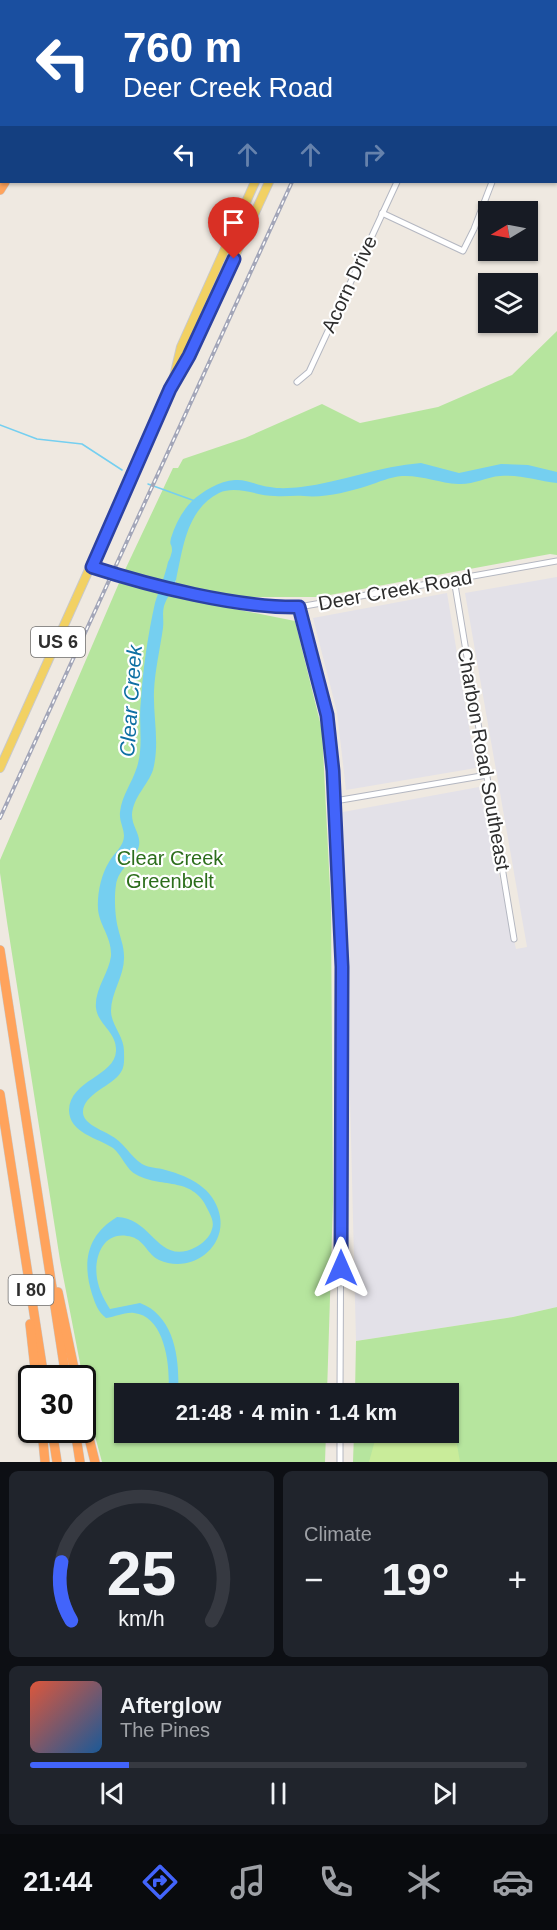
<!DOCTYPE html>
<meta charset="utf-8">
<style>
:root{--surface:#171b24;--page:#20242c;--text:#f1f3f6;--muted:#9ea1a6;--line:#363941;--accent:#4264fb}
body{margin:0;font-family:Helvetica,sans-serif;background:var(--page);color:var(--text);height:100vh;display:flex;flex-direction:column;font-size:22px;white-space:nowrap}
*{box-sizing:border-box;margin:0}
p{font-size:20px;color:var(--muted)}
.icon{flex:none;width:33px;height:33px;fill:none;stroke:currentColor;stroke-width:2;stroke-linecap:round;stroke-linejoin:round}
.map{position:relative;height:1462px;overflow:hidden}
.side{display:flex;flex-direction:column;gap:9px;padding:9px;background:#0d0f14;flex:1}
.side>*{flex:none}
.hud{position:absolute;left:0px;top:0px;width:558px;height:183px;box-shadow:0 2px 4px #0004;background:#1a4fa0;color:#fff;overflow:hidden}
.needle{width:39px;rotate:260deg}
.controls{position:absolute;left:478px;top:201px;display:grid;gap:12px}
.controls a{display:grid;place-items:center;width:60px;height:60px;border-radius:0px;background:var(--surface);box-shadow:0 2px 4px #0004;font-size:30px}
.speed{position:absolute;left:18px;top:1365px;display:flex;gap:12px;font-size:30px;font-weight:700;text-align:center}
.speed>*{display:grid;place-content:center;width:78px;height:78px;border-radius:50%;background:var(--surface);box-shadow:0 2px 4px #0004;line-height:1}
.speed .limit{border:3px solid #111;border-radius:9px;background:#fff;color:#111}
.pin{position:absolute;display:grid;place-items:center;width:51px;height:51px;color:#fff;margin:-62px -26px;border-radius:50% 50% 50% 0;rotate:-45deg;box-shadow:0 0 6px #0007}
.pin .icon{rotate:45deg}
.me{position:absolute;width:66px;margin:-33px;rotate:0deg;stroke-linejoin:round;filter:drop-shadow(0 0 4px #0008)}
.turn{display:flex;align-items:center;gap:21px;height:126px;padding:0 24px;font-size:27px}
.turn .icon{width:78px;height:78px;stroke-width:2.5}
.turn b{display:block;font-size:42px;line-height:51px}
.lanes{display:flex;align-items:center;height:57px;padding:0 24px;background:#0003;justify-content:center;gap:30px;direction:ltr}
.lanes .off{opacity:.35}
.big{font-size:45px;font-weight:800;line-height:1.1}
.side .card{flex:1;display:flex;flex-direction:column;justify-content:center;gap:9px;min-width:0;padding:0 21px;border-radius:9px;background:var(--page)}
.side .dial{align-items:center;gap:0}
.dial svg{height:156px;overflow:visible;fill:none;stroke:var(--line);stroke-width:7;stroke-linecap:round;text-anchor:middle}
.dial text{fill:var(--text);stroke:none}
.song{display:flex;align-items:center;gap:18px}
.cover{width:72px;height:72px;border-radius:9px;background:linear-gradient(135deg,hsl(10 70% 55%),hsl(210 70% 35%))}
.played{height:6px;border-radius:3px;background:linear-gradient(90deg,var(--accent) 20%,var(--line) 20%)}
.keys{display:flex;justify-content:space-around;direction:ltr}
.heat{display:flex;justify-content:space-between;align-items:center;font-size:33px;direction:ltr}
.side .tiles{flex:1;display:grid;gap:9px;grid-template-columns:1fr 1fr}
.card:last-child{grid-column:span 2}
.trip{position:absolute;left:114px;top:1383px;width:345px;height:60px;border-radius:0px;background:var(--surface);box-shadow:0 2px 4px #0004;font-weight:800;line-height:60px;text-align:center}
.menu{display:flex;height:96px;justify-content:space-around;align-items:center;background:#090b0e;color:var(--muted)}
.menu .icon{width:42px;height:42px}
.menu .active{color:var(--accent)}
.menu b{font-size:27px;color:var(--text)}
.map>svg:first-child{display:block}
.industrial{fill:#e3e1e8}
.green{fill:#b6e59e}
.pitch{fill:#c9ec9a}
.water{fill:#75cff0}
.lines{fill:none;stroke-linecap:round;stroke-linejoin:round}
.stream{stroke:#75cff0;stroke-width:1.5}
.street-casing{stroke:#b4b7c1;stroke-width:7}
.primary-casing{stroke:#c9c9c9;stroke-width:10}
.highway-casing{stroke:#c9c9c9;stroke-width:10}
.street{stroke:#fff;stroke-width:5}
.primary{stroke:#f2d163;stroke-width:8}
.highway{stroke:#ffa35c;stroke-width:9}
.rail-casing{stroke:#a3a6b8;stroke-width:4}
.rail{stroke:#fff;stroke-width:1.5;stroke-dasharray:4.5;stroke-linecap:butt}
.route-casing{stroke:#2b41a3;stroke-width:15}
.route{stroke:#4264fb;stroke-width:10}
.labels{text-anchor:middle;stroke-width:4.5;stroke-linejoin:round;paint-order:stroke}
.shield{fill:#fff;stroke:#6d6d6d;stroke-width:1.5}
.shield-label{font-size:18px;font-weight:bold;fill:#2e2e2e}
.street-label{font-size:20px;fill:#2e2e2e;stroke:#fff}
.park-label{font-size:20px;fill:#2c6e1b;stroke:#fff}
.water-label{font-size:21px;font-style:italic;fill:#0d6fa3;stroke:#fff}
</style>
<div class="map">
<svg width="557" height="1462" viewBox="0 0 557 1462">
<rect width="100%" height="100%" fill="#efe9e1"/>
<g class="industrial">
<path d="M557,577V1307L513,1317L356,1341L343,812L479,787L516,949L527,947L465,593Z"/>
<path d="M447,593L476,768L346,790L337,712L313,618Z"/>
</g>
<g class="green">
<path d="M557,331V555L550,554L319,597H238L175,585L176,579L165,576L163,582L124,572L173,468H178L183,459L245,438L322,404L360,423L438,407L512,375Z"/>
<path d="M119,583L161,589L159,594L295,621L322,730L331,908L333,1201L327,1393L124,1394V1432L326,1433L325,1462H102L92,1425L60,1260L7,922L0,873V860Z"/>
<path d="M557,1307V1462H353L354,1433L448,1432V1394L355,1393L356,1341L513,1317Z"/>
</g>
<path class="pitch" d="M449,1399L460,1462H369L377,1433L448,1432Z"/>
<path class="water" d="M421,463L459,473L501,464L528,465L557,472V483C538,481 520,474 500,476C486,477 473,485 458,484C439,483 422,475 402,476C390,477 379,482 367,486C348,492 324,498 304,496C294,495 285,497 275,496C258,496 236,485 219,493C186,510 183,549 176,580C173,590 167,597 164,606C162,613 164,620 163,628C160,649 155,670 154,691C153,718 160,743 153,770C148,785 133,797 132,815C132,828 143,836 138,849C133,862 118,869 116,885C114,897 115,916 118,928C120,937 124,946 124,956C125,975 111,992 111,1011C111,1025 124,1036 124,1051C124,1058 125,1066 121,1072C113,1086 82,1094 83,1113C84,1124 102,1130 110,1135C123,1141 130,1156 142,1164C147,1167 156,1168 162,1169C185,1175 210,1185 218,1209C231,1245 192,1275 159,1260C147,1254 145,1241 132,1237C102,1228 92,1260 98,1283C100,1292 105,1301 110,1309L140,1303C175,1316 180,1360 178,1393H168C171,1370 166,1316 134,1313C124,1312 116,1317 106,1318C98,1312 95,1303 92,1294C82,1262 87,1235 117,1217C153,1218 158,1267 196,1247C203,1243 210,1237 212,1229C214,1223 212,1218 209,1212C194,1175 163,1189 137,1175C126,1170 122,1155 113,1148C98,1138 69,1133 69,1110C70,1080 115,1076 116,1051C117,1032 98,1025 96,1008C94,990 109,973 111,956C112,937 99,925 98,909C97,894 101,875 109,862C114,853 124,846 124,836C124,828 119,821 120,812C122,795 132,783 137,767C144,745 138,722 141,700C143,668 148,634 155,603C159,590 165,576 168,562C170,559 171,555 172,551C172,542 169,547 171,538C175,525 182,511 192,501C203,491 219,481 235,480C247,479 258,486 270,487C280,489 291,488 301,487C342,482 380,466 421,463Z"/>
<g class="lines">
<g class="stream">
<path d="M0,425L37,439L82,444L122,470"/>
<path d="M148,484L195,501"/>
</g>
<g class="street-casing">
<g id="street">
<path d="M556,75L557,74"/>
<path d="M382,213L463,251L474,229L492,182"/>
<path d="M297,382L309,372L397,182"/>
<path d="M92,566L148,582L243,603L299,607L557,561"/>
<path d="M454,579L514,939"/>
<path d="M299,607L327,715L333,771L342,967L340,1394"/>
<path d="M335,801L487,775"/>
<path d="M340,1462V1432"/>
</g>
</g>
<g class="primary-casing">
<g id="primary">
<path d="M337,2V0"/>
<path d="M350,2L351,0"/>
<path d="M174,377L181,347L255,182"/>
<path d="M0,768L170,389L189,356L269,182"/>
</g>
</g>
<g class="highway-casing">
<g id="highway">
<path d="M41,0V2"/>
<path d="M0,27L2,29"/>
<path d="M0,131L2,130"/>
<path d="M0,190L5,182"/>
<path d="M0,950L66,1378"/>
<path d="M0,1094L44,1378"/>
<path d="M58,1292L76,1378"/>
<path d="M30,1324L36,1378"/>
<path d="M82,1410L95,1462"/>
<path d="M42,1430L45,1462"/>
<path d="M52,1430L57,1462"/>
<path d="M75,1430L80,1462"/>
</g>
</g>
<use href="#street" class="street"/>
<use href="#primary" class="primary"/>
<use href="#highway" class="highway"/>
<g class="rail-casing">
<g id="rail">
<path d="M374,2V0"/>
<path d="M0,818L292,182"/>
</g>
</g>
<use href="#rail" class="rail"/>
</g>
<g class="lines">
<g class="route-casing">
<path id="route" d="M234,259L189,356L170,389L92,567C151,586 237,608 299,607L327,715L333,771L342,967L341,1268"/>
</g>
<use href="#route" class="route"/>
</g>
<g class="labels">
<g class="shield">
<rect x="31" y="627" width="54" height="30" rx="4.5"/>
<rect x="8.5" y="1275" width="45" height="30" rx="4.5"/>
</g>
<g class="shield-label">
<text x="58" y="648">US 6</text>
<text x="31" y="1296">I 80</text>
</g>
<g class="street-label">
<text transform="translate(349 284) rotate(-65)" y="7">Acorn Drive</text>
<text transform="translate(395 590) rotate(-10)" y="7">Deer Creek Road</text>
<text transform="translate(484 759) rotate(80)" y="7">Charbon Road Southeast</text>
</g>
<g class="park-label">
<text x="170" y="865">Clear Creek<tspan x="170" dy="23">Greenbelt</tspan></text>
</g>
<g class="water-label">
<text transform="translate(131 701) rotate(-86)" y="7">Clear Creek</text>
</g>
</g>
</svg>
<div class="controls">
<a><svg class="needle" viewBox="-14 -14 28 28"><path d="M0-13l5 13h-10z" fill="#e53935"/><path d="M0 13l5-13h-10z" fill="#9ea1a6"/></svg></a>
<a><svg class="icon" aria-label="layers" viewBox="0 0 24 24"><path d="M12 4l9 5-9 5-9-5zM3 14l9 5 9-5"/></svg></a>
</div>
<div class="speed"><div class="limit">30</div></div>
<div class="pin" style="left:234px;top:259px;background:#d93025"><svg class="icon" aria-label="arrive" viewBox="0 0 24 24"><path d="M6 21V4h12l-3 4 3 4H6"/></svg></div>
<svg class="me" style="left:341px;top:1268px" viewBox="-20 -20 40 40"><path d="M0-17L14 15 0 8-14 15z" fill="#4264fb" stroke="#fff" stroke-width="4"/></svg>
<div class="trip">21:48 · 4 min · 1.4 km</div>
<div class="hud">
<div class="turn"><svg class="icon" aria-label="left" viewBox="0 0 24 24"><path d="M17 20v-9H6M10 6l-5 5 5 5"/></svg><div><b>760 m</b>Deer Creek Road</div></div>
<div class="lanes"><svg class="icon" aria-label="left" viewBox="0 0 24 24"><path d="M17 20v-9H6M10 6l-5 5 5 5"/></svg><svg class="icon off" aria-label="ahead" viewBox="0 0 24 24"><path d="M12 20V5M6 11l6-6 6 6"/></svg><svg class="icon off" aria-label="ahead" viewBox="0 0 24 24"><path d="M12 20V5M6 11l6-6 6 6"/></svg><svg class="icon off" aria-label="right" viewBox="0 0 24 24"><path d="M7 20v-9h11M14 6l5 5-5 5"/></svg></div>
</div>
</div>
<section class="side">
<div class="tiles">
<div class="card dial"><svg viewBox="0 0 100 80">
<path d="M14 69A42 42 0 1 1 86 69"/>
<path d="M14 69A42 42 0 0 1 9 39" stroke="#4264fb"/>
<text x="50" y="56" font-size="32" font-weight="700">25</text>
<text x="50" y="72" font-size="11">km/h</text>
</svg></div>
<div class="card"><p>Climate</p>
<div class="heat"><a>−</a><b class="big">19°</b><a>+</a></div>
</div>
<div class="card">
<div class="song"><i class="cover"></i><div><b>Afterglow</b><p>The Pines</p></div></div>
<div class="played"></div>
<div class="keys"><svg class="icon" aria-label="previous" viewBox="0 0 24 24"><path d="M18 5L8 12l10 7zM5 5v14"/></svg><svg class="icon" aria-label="pause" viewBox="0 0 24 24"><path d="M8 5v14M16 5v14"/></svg><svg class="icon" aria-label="next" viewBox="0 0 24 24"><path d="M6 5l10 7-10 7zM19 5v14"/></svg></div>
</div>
</div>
</section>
<nav class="menu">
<b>21:44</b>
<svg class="icon active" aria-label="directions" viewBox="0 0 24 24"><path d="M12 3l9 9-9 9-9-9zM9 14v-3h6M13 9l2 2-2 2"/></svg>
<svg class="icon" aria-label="music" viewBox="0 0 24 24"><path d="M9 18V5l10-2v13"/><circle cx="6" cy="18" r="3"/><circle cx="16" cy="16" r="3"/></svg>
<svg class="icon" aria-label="phone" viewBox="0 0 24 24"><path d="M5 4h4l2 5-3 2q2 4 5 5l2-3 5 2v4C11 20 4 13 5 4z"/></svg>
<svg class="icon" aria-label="climate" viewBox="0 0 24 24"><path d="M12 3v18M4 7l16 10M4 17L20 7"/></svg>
<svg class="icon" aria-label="car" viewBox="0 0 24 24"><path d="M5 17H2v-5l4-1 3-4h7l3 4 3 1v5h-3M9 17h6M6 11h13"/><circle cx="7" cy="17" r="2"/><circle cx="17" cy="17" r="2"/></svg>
</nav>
